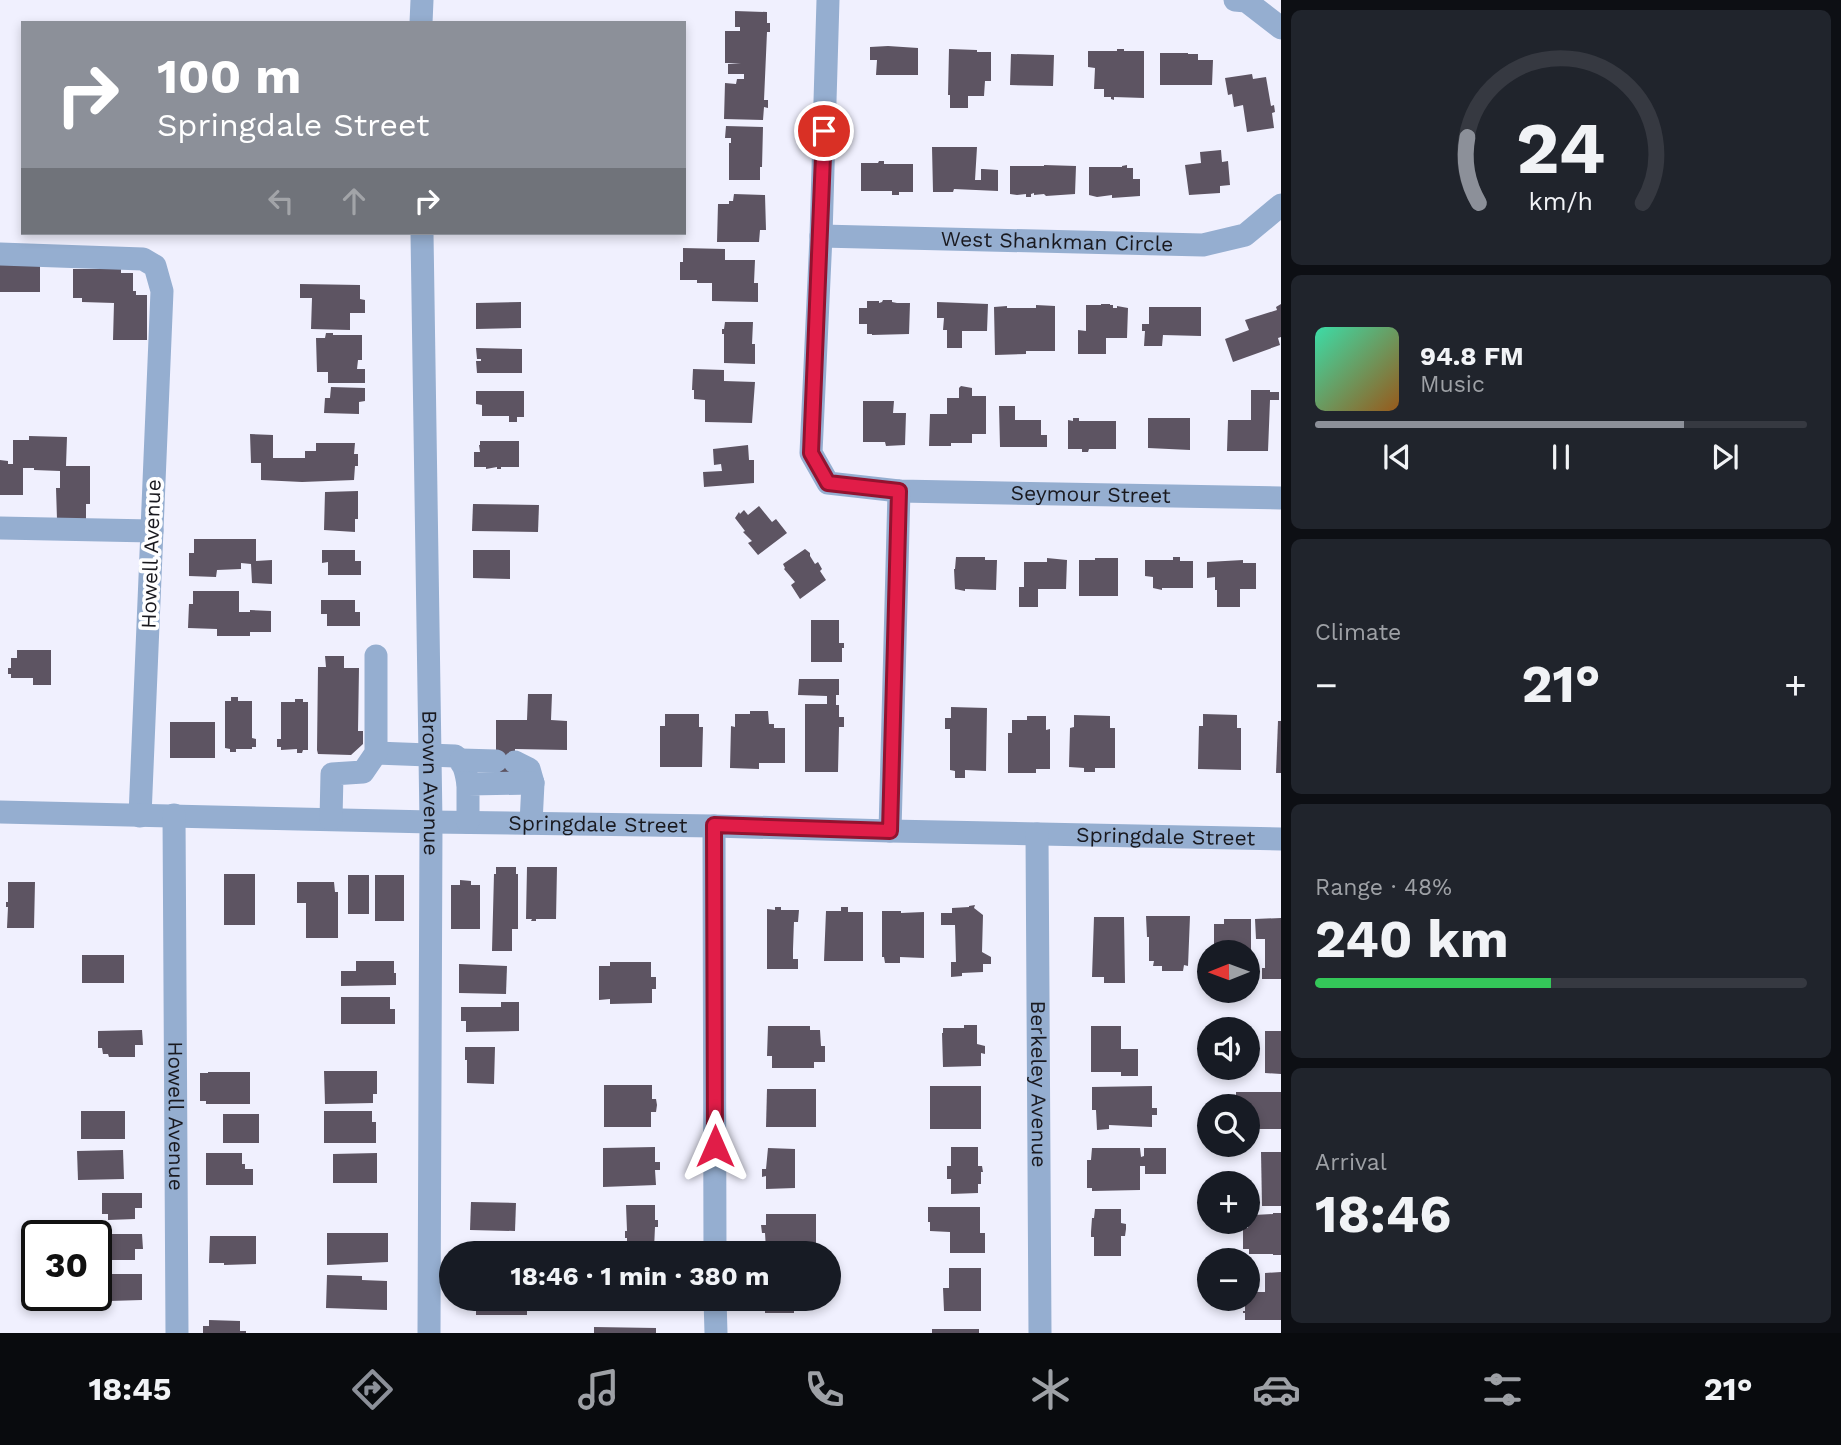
<!DOCTYPE html>
<meta charset="utf-8">
<style>
:root{--surface:#171b24;--page:#20242c;--text:#f1f3f6;--muted:#9ea1a6;--line:#363941;--accent:#8c9099}
body{margin:0;font-family:"Work Sans",sans-serif;background:var(--page);color:var(--text);height:100vh;display:flex;flex-direction:column;font-size:26px;white-space:nowrap}
*{box-sizing:border-box;margin:0}
p{font-size:23px;color:var(--muted)}
.icon{flex:none;width:38px;height:38px;fill:none;stroke:currentColor;stroke-width:2;stroke-linecap:round;stroke-linejoin:round}
.map{position:relative;flex:1;overflow:hidden}
.side{display:flex;flex-direction:column;gap:10px;padding:10px;background:#0d0f14;width:560px}
.side>*{flex:none}
.hud{position:absolute;left:21px;top:21px;width:665px;height:214px;border-radius:0px;box-shadow:0 4px 10px #0003;background:#8c9099;color:#fff;overflow:hidden}
.needle{width:46px;rotate:269deg}
.fabs{position:absolute;left:1197px;top:940px;display:grid;gap:14px}
.fabs a{display:grid;place-items:center;width:63px;height:63px;border-radius:50%;background:var(--surface);box-shadow:0 4px 10px #0003;font-size:35px}
.speed{position:absolute;left:21px;top:1220px;display:flex;gap:14px;font-size:35px;font-weight:700;text-align:center}
.speed>*{display:grid;place-content:center;width:91px;height:91px;border-radius:50%;background:var(--surface);box-shadow:0 4px 10px #0003;line-height:1}
.speed .limit{border:4px solid #111;border-radius:10px;background:#fff;color:#111}
.pin{position:absolute;display:grid;place-items:center;width:60px;height:60px;color:#fff;margin:-30px;border:4px solid #fff;border-radius:50%;box-shadow:0 2px 7px #0007}
.me{position:absolute;width:77px;margin:-38px;rotate:0deg;stroke-linejoin:round;filter:drop-shadow(0 0 5px #0008)}
.turn{display:flex;align-items:center;gap:24px;height:147px;padding:0 21px;font-size:32px}
.turn .icon{width:91px;height:91px;stroke-width:2.5}
.turn b{display:block;font-size:49px;line-height:60px}
.lanes{display:flex;align-items:center;height:66px;padding:0 21px;background:#0003;justify-content:center;gap:35px;direction:ltr}
.lanes .off{opacity:.35}
.big{font-size:52px;font-weight:700;line-height:1.1}
.side .tile{flex:1;display:flex;flex-direction:column;justify-content:center;gap:10px;min-width:0;padding:0 24px;border-radius:10px;background:var(--page)}
.side .dial{align-items:center;gap:0}
.dial svg{height:182px;overflow:visible;fill:none;stroke:var(--line);stroke-width:7;stroke-linecap:round;text-anchor:middle}
.dial text{fill:var(--text);stroke:none}
.song{display:flex;align-items:center;gap:21px}
.cover{width:84px;height:84px;border-radius:10px;background:linear-gradient(135deg,hsl(160 70% 55%),hsl(30 70% 35%))}
.played{height:7px;border-radius:4px;background:linear-gradient(90deg,var(--accent) 75%,var(--line) 75%)}
.keys{display:flex;justify-content:space-around;direction:ltr}
.heat{display:flex;justify-content:space-between;align-items:center;font-size:38px;direction:ltr}
.charge{height:10px;border-radius:5px;background:linear-gradient(90deg,#34c759 48%,var(--line) 0)}
.trip{position:absolute;left:439px;top:1241px;width:402px;height:70px;border-radius:35px;background:var(--surface);box-shadow:0 4px 10px #0003;font-weight:700;line-height:70px;text-align:center}
.menu{display:flex;height:112px;justify-content:space-around;align-items:center;background:#090b0e;color:var(--muted)}
.menu .icon{width:49px;height:49px}
.menu .on{color:var(--accent)}
.menu b{font-size:32px;color:var(--text)}
main{display:flex;flex:1;min-height:0}
.map>svg:first-child{display:block}
.building{fill:#5d5462}
.lines{fill:none;stroke-linecap:round;stroke-linejoin:round}
.minor{stroke:#95aed0;stroke-width:23}
.route-casing{stroke:#92132f;stroke-width:18}
.route{stroke:#e11d48;stroke-width:12}
.labels{text-anchor:middle;stroke-width:7;stroke-linejoin:round;paint-order:stroke}
.street-label{font-size:21px;fill:#19191f;stroke:#fff}
</style>
<main>
<div class="map">
<svg width="1281" height="1333" viewBox="0 0 1281 1333">
<rect width="100%" height="100%" fill="#f0f0fe"/>
<g class="building">
<path d="M735,11L767,12V23H770V32H767L764,100H768V108L764,107L763,120L724,119L725,83L736,84L737,79H744V74H728V64L741,63H725V31H740V27H735Z"/>
<path d="M888,46L918,48V75H876L877,60H870V47Z"/>
<path d="M949,49L977,50V52H991V81H985L984,96H968V108H950V95H948Z"/>
<path d="M1117,49H1124V51H1144V98L1114,97V100L1111,99V97H1104V89H1094L1095,68L1088,67V51H1117Z"/>
<path d="M1160,53H1188V54H1198V60H1213L1212,85H1160Z"/>
<path d="M1011,54L1054,55L1053,86L1010,85Z"/>
<path d="M1252,74L1253,79L1266,77L1271,106L1274,105L1275,112L1272,113L1274,128L1247,132L1243,105L1234,107L1232,94L1228,95L1225,78Z"/>
<path d="M726,126L763,127L762,167H760V180H729V143H731V138H725Z"/>
<path d="M932,147H977L975,180H981V169H983L998,170V191L954,189L953,192H933Z"/>
<path d="M1221,150L1222,162L1228,161L1230,185L1220,186V193L1189,195L1185,165L1201,163L1200,152Z"/>
<path d="M879,161H884V164H913V192H899V195H892V191H861V163H878Z"/>
<path d="M1044,165L1076,166L1075,194L1046,196L1044,194L1034,195V193L1031,194V197H1026V194L1017,195L1010,194V166H1044Z"/>
<path d="M1127,165V168H1133V179H1140V196L1112,198V195L1097,197L1089,195V167H1122V166Z"/>
<path d="M734,194L765,195L766,230H760L759,242H717L718,204H729V201H733Z"/>
<path d="M683,248L725,249V260H755L754,283H758V302L712,301V283H697V280H680V262H683Z"/>
<path d="M0,258L40,263V292H0Z"/>
<path d="M73,269H121V273H133V291H136V295H147V340H113L114,303L82,302V298H73Z"/>
<path d="M300,284L360,285V299L365,300V313H350V330L311,329L312,298H300Z"/>
<path d="M883,300H892V302L897,303H910L909,334L872,335V334H867V324H859V308H867V301H879V303L882,302Z"/>
<path d="M521,302V328L476,329V303Z"/>
<path d="M937,302L988,304L987,331H962V348H947V330H943L944,318H937Z"/>
<path d="M1101,304H1110V305H1113V308H1117V306L1128,308L1127,338H1106V354H1078V330L1086,331V305H1101Z"/>
<path d="M1281,304V337L1278,338L1280,345L1233,362L1225,339L1249,330L1245,320L1277,310L1276,307Z"/>
<path d="M1036,305L1055,306V351H1026V354L995,355L994,307L1007,306V308H1036Z"/>
<path d="M1149,307H1201V336L1163,335L1162,346H1144L1145,331H1142V324H1149Z"/>
<path d="M725,322H753L752,344H755V364L724,363V334H722V329H724Z"/>
<path d="M326,333H333V335H362V360H358L357,369H365V383H328V372H317L316,338H325Z"/>
<path d="M476,348L522,349V373H477L476,361H481V359H477Z"/>
<path d="M693,369L724,370V381L755,382L752,423L705,422V400L694,399V390H692Z"/>
<path d="M961,386L972,388V396H986V434H972V443H951V446H929L930,414H947V398H959V388Z"/>
<path d="M331,387L365,388V401L359,402V414L324,413L325,398H330Z"/>
<path d="M1251,390H1270V392H1279V400H1270L1268,451H1227L1228,420H1251Z"/>
<path d="M476,391H524V417H517V422H509V416H482V405L476,404Z"/>
<path d="M863,401H894L893,413H906L905,445L886,446L885,442H863Z"/>
<path d="M999,406H1015V420H1041V435H1047V447H1000Z"/>
<path d="M1073,418H1079V421H1116V449H1089L1088,452H1082V449H1068V420L1073,421Z"/>
<path d="M1148,418H1190V450L1148,448Z"/>
<path d="M250,434L273,435V458H305V451H316V443H355L354,454H358V466H355L354,480L302,482L261,480V463H251Z"/>
<path d="M29,436L67,437L66,466H90V504H86V519H57L56,488H60V471L34,470V468H23V495H0V460L8,461V464H13V440H29Z"/>
<path d="M480,441H519V467H501V469H497V467L486,469V467H474V452H480L479,445H480Z"/>
<path d="M748,445L749,460H754V483L704,487L703,472L722,471L721,464L714,465L713,449Z"/>
<path d="M358,491V519H355V532L324,530L325,492Z"/>
<path d="M473,504L539,505L538,532L472,531Z"/>
<path d="M759,506L772,522L776,519L787,533L758,555L748,543L752,541L743,532L745,531L735,518L739,512L740,514L744,510L748,515Z"/>
<path d="M194,539H256V561L272,560V584L252,583L251,564L241,563V569L217,570L216,577L189,576V553H194Z"/>
<path d="M805,549L810,553V556L815,564L818,562L822,569L820,571L826,580L800,599L791,585L795,582L784,569L785,568L783,564Z"/>
<path d="M322,550H355V561H361V575H328V562L322,563Z"/>
<path d="M473,550H510V579L473,578Z"/>
<path d="M956,557H985V560H997L996,590L965,589V591L955,589L954,569H955Z"/>
<path d="M1173,557H1180V561H1193V588H1162V590L1153,588V577L1145,576V560H1173Z"/>
<path d="M1047,558L1067,560L1066,589H1038V607H1019V587H1024V562H1047Z"/>
<path d="M1095,558H1118V596H1079V560H1095Z"/>
<path d="M1243,560V563H1256V589H1240V607H1217V590H1215V577L1207,578V562Z"/>
<path d="M193,591H239V612H250V610L271,611V632H250V636H217V629L188,628L189,604H193Z"/>
<path d="M321,600H355V612H360V626H327V614H321Z"/>
<path d="M811,620H839V643H844V648H842V662H811Z"/>
<path d="M17,650H51V685H33V678H11V674H8V668H11V658H17Z"/>
<path d="M325,656H344V668H359L358,731H363V744L351,755L318,754L317,750L318,667H326Z"/>
<path d="M799,679H839V695H836V705H839V717H844V727H839L838,772H805V704H827V696L798,695Z"/>
<path d="M528,694H552L551,720L567,721V750L515,749V774H496V720H527Z"/>
<path d="M231,697H238V701H252V738L256,739V747H252V749H236V752H230V749L225,748V701H231Z"/>
<path d="M295,699H303V702H308V750H303L302,753H297V749L281,750V747H277V739H281V702H295Z"/>
<path d="M951,707L987,708L986,771L965,770V778H955V771L950,770V729H945V718H951Z"/>
<path d="M750,711H768L769,724H774V728H785V763H759V769L730,768L731,726L735,727V714H750Z"/>
<path d="M665,714H699V727H703L702,767H660V726H665Z"/>
<path d="M1203,714L1237,715V728H1241V770L1198,769L1199,726H1203Z"/>
<path d="M1074,715L1110,716V728H1115V768H1095V772H1084V768L1069,767L1070,728L1074,727Z"/>
<path d="M1027,716H1046V730L1050,729V769H1036V773H1008V733H1012V720H1027Z"/>
<path d="M1278,721H1281V773H1276Z"/>
<rect x="170" y="722" width="45" height="36"/>
<path d="M496,867H516V874H518V929H512V951H492L494,874H496Z"/>
<path d="M527,867H557L556,919H536V921H531L532,919H526Z"/>
<rect x="224" y="874" width="31" height="51"/>
<rect x="348" y="875" width="21" height="39"/>
<rect x="375" y="875" width="29" height="46"/>
<path d="M460,880L471,881V885H480V929H451V885H460Z"/>
<path d="M8,882H35L34,928H7L8,907H6V902H8Z"/>
<path d="M297,882H334L335,892H338V938H306V903H297Z"/>
<path d="M975,905L974,908L983,915L982,952L991,957V964H983V972L962,973V976L951,977V962H956L955,925H941V913H952V908L969,907V906Z"/>
<path d="M775,907H781V910H799L798,922H794L793,949V959H798V969H767V909L775,910Z"/>
<path d="M841,907H848V912H863V961H824L826,911H841Z"/>
<path d="M882,911H901V913L924,912V958L900,957V963H885L884,957H882Z"/>
<path d="M1146,916H1190L1188,966L1184,965L1183,971H1162V966H1153L1154,961H1149V937H1147Z"/>
<path d="M1094,917H1124L1125,983H1104V977H1092Z"/>
<path d="M1281,918V979H1262V968H1265V939H1256L1255,919Z"/>
<path d="M1224,919H1251V974H1248V952H1214V924H1224Z"/>
<rect x="82" y="955" width="42" height="28"/>
<path d="M356,961H394V973H396V985L341,986V971H356Z"/>
<path d="M610,962H651V977H656V989H652V1003L610,1004V999L599,1000V966H610Z"/>
<path d="M459,964L507,966L506,994L459,993Z"/>
<path d="M341,997H390V1009H395V1024H341Z"/>
<path d="M501,1002H519V1031L466,1032V1021H461V1007H501Z"/>
<path d="M964,1025H977V1044L985,1046V1054L981,1053V1066L943,1067L942,1033H943V1028H964Z"/>
<path d="M768,1026H810V1030H820L821,1046H825V1062H814V1068H772V1056H767Z"/>
<path d="M1091,1026H1121V1049H1138V1076H1121V1072H1091Z"/>
<path d="M142,1030L143,1045H135V1057H109L108,1054H103L102,1048H98V1031Z"/>
<path d="M1265,1031H1281V1074L1265,1073Z"/>
<path d="M465,1047H495L494,1084L467,1083V1060H465Z"/>
<path d="M324,1071H377V1094H373V1103L325,1104Z"/>
<path d="M208,1072H250V1104H206V1101H200V1073H208Z"/>
<path d="M604,1085H652V1099H656L657,1105L656,1112H651V1127H604Z"/>
<rect x="930" y="1086" width="51" height="43"/>
<path d="M1152,1086V1108H1157V1115H1152V1127L1109,1125V1129L1097,1130L1096,1110H1092V1087Z"/>
<path d="M767,1089H816V1127H766Z"/>
<path d="M1236,1092H1281V1129H1248V1106H1236Z"/>
<rect x="81" y="1111" width="44" height="28"/>
<path d="M324,1111H372V1122H376V1143H324Z"/>
<rect x="223" y="1114" width="36" height="29"/>
<path d="M655,1147V1162H660V1170H655L656,1185L603,1187V1148Z"/>
<path d="M951,1147H978V1166H982L983,1172H981V1184H978V1193L951,1194V1179H947V1166H951Z"/>
<path d="M768,1148L795,1149V1188L766,1189V1176L762,1177V1169H766Z"/>
<path d="M1092,1148H1140L1141,1157L1144,1156V1148H1166V1174H1145V1166H1140V1190L1092,1191V1188H1087V1160H1091Z"/>
<path d="M123,1150L124,1179L78,1180L77,1151Z"/>
<path d="M1261,1152H1281V1206H1262Z"/>
<path d="M206,1153H242V1164H245V1169H253V1185H206Z"/>
<path d="M377,1153V1183H333V1154Z"/>
<path d="M102,1193H142V1208H135V1219L108,1220V1214H102Z"/>
<path d="M471,1202L516,1203L515,1231L470,1230Z"/>
<path d="M626,1205H655V1220H658V1227H655L654,1249H641V1242H627V1238H625V1231H627Z"/>
<path d="M928,1207H980V1233H985V1253H950V1232L930,1231V1222H928Z"/>
<path d="M1095,1209H1121V1223L1126,1224V1229L1125,1236H1121V1256H1094V1237H1091V1232L1092,1218H1094Z"/>
<path d="M1273,1213H1281V1255H1273V1254H1249V1249H1243V1228H1248V1218H1254V1215L1273,1214Z"/>
<path d="M766,1214H816V1249H766L765,1233H762L761,1225H766Z"/>
<path d="M327,1233H388V1262L327,1265Z"/>
<path d="M98,1234H142L143,1249H135V1260H97Z"/>
<path d="M210,1236H256V1264L224,1265V1263H209Z"/>
<rect x="478" y="1246" width="45" height="7"/>
<path d="M949,1268H981V1311H944L943,1288H949Z"/>
<path d="M1281,1272V1320H1245V1313H1243V1311H1245V1305H1232V1298H1248V1292H1265V1273Z"/>
<path d="M96,1274H142V1300L76,1302V1295H96Z"/>
<path d="M327,1275L362,1276V1280L387,1281V1310L326,1308Z"/>
<rect x="476" y="1298" width="51" height="17"/>
<path d="M626,1298H655L654,1310H626Z"/>
<rect x="765" y="1298" width="29" height="15"/>
<path d="M209,1320L240,1321V1331H246V1333H203V1326H209Z"/>
<path d="M594,1327L656,1328V1333H594Z"/>
<rect x="932" y="1329" width="47" height="4"/>
</g>
<g class="lines">
<g class="minor">
<path id="s1" d="M828,0L821,236L811,453L828,483L899,491L1281,498"/>
<path d="M1235,0L1246,1L1281,28"/>
<path d="M421,23L422,0"/>
<path id="s2" d="M422,233L431,822L429,1333"/>
<path id="s3" d="M821,236L1203,245L1245,235L1281,205"/>
<path d="M0,254L143,259L155,266L162,291L140,816"/>
<path d="M0,528L152,531"/>
<path d="M376,753L455,756C465,763 466,773 468,784"/>
<path d="M461,760L496,761"/>
<path d="M515,762L529,769L533,783"/>
<path id="s4" d="M0,812L431,822L714,826L890,831L1281,839"/>
<path id="s5" d="M174,815L177,1333"/>
<path d="M331,819L332,774L363,772L376,753V656"/>
<path d="M468,822V784L533,783L531,823"/>
<path d="M714,826L715,1253"/>
<path d="M890,831L899,491"/>
<path id="s6" d="M1037,834L1040,1333"/>
<path d="M715,1298L716,1333"/>
</g>
</g>
<g class="lines">
<g class="route-casing">
<path id="route" d="M715,1146L714,825L890,831L899,491L828,483L811,453L824,131"/>
</g>
<use href="#route" class="route"/>
</g>
<g class="labels">
<g class="street-label">
<text dy="7" stroke="none"><textPath href="#s3" startOffset="236">West Shankman Circle</textPath></text>
<text dy="7" stroke="none"><textPath href="#s1" startOffset="751">Seymour Street</textPath></text>
<text transform="translate(151 554) rotate(-88)" y="7">Howell Avenue</text>
<text dy="7" stroke="none"><textPath href="#s2" startOffset="550">Brown Avenue</textPath></text>
<text dy="7" stroke="none"><textPath href="#s4" startOffset="598">Springdale Street</textPath></text>
<text dy="7" stroke="none"><textPath href="#s4" startOffset="1166">Springdale Street</textPath></text>
<text dy="7" stroke="none"><textPath href="#s6" startOffset="250">Berkeley Avenue</textPath></text>
<text dy="7" stroke="none"><textPath href="#s5" startOffset="301">Howell Avenue</textPath></text>
</g>
</g>
</svg>
<div class="fabs">
<a><svg class="needle" viewBox="-14 -14 28 28"><path d="M0-13l5 13h-10z" fill="#e53935"/><path d="M0 13l5-13h-10z" fill="#9ea1a6"/></svg></a>
<a><svg class="icon" aria-label="sound" viewBox="0 0 24 24"><path d="M4 9h4l5-4v14l-5-4H4zM17 9q2 3 0 6"/></svg></a>
<a><svg class="icon" aria-label="search" viewBox="0 0 24 24"><circle cx="10" cy="10" r="6"/><path d="M15 15l6 6"/></svg></a>
<a>+</a>
<a>−</a>
</div>
<div class="speed"><div class="limit">30</div></div>
<div class="pin" style="left:824px;top:131px;background:#d93025"><svg class="icon" aria-label="arrive" viewBox="0 0 24 24"><path d="M6 21V4h12l-3 4 3 4H6"/></svg></div>
<svg class="me" style="left:715px;top:1146px" viewBox="-20 -20 40 40"><path d="M0-17L14 15 0 8-14 15z" fill="#e11d48" stroke="#fff" stroke-width="4"/></svg>
<div class="trip">18:46 · 1 min · 380 m</div>
<div class="hud">
<div class="turn"><svg class="icon" aria-label="right" viewBox="0 0 24 24"><path d="M7 20v-9h11M14 6l5 5-5 5"/></svg><div><b>100 m</b>Springdale Street</div></div>
<div class="lanes"><svg class="icon off" aria-label="left" viewBox="0 0 24 24"><path d="M17 20v-9H6M10 6l-5 5 5 5"/></svg><svg class="icon off" aria-label="ahead" viewBox="0 0 24 24"><path d="M12 20V5M6 11l6-6 6 6"/></svg><svg class="icon" aria-label="right" viewBox="0 0 24 24"><path d="M7 20v-9h11M14 6l5 5-5 5"/></svg></div>
</div>
</div>
<section class="side">
<div class="tile dial"><svg viewBox="0 0 100 80">
<path d="M14 69A42 42 0 1 1 86 69"/>
<path d="M14 69A42 42 0 0 1 9 40" stroke="#8c9099"/>
<text x="50" y="56" font-size="32" font-weight="700">24</text>
<text x="50" y="72" font-size="11">km/h</text>
</svg></div>
<div class="tile">
<div class="song"><i class="cover"></i><div><b>94.8 FM</b><p>Music</p></div></div>
<div class="played"></div>
<div class="keys"><svg class="icon" aria-label="previous" viewBox="0 0 24 24"><path d="M18 5L8 12l10 7zM5 5v14"/></svg><svg class="icon" aria-label="pause" viewBox="0 0 24 24"><path d="M8 5v14M16 5v14"/></svg><svg class="icon" aria-label="next" viewBox="0 0 24 24"><path d="M6 5l10 7-10 7zM19 5v14"/></svg></div>
</div>
<div class="tile"><p>Climate</p>
<div class="heat"><a>−</a><b class="big">21°</b><a>+</a></div>
</div>
<div class="tile"><p>Range · 48%</p><b class="big">240 km</b><div class="charge"></div></div>
<div class="tile"><p>Arrival</p><b class="big">18:46</b></div>
</section>
</main>
<nav class="menu">
<b>18:45</b>
<svg class="icon on" aria-label="directions" viewBox="0 0 24 24"><path d="M12 3l9 9-9 9-9-9zM9 14v-3h6M13 9l2 2-2 2"/></svg>
<svg class="icon" aria-label="music" viewBox="0 0 24 24"><path d="M9 18V5l10-2v13"/><circle cx="6" cy="18" r="3"/><circle cx="16" cy="16" r="3"/></svg>
<svg class="icon" aria-label="phone" viewBox="0 0 24 24"><path d="M5 4h4l2 5-3 2q2 4 5 5l2-3 5 2v4C11 20 4 13 5 4z"/></svg>
<svg class="icon" aria-label="climate" viewBox="0 0 24 24"><path d="M12 3v18M4 7l16 10M4 17L20 7"/></svg>
<svg class="icon" aria-label="car" viewBox="0 0 24 24"><path d="M5 17H2v-5l4-1 3-4h7l3 4 3 1v5h-3M9 17h6M6 11h13"/><circle cx="7" cy="17" r="2"/><circle cx="17" cy="17" r="2"/></svg>
<svg class="icon" aria-label="filters" viewBox="0 0 24 24"><path d="M4 7h16M4 17h16"/><circle cx="9" cy="7" r="2"/><circle cx="15" cy="17" r="2"/></svg>
<b>21°</b>
</nav>
